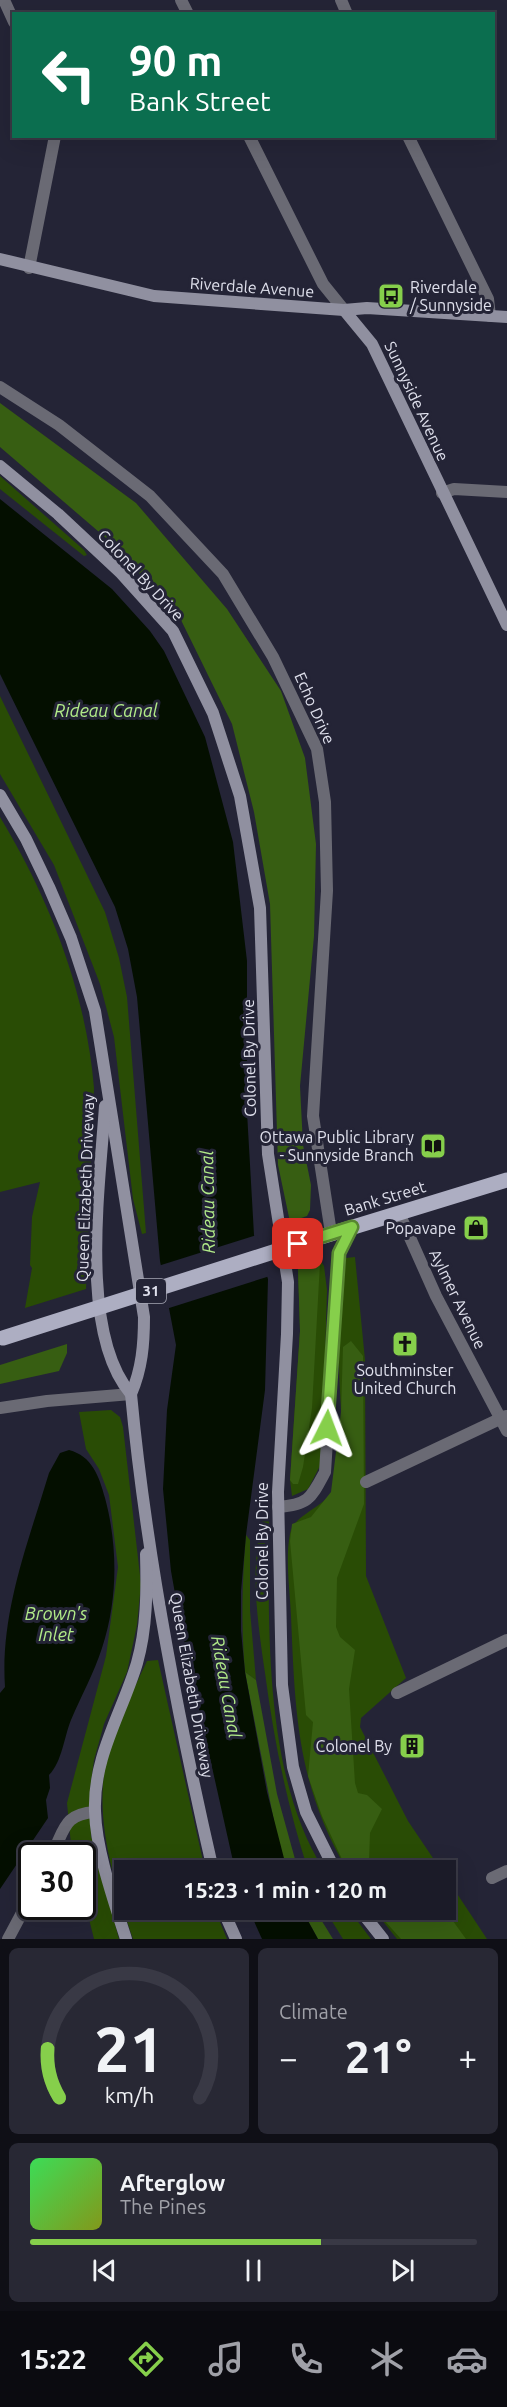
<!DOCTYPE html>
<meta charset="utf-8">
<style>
:root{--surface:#1b1b28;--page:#282834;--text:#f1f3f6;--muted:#a0a1a8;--line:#393945;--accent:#86cf4b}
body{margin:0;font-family:Ubuntu,sans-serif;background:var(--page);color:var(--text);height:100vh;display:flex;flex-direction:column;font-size:22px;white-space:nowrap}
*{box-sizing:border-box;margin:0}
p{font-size:20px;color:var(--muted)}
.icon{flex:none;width:33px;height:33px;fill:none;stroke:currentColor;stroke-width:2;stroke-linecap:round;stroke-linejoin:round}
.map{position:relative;height:1939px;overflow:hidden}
.drawer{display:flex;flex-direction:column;gap:9px;padding:9px;background:#0f0f16;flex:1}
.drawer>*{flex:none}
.guide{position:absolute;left:12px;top:12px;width:483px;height:126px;border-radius:0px;box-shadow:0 6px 24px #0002,0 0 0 2px var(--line);background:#0b6e4f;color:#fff;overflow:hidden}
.speed{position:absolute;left:18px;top:1842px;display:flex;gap:12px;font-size:30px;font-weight:700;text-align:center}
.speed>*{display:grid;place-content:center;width:78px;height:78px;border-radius:50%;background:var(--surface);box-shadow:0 6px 24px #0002,0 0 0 2px var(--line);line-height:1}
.speed .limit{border:3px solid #111;border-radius:9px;background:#fff;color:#111}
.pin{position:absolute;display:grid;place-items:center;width:51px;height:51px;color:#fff;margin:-26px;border-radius:12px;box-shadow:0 3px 9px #0006}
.me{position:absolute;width:66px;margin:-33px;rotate:3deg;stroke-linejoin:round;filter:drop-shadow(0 0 4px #0008)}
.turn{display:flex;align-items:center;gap:21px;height:126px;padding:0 18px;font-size:27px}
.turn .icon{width:78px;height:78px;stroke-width:2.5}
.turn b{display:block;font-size:42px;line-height:51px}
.big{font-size:45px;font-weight:700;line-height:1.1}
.drawer .card{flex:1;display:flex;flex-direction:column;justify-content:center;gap:9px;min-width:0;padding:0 21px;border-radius:9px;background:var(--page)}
.drawer .dial{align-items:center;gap:0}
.dial svg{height:156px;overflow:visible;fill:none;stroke:var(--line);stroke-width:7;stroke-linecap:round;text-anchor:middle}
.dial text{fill:var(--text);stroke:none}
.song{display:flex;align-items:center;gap:18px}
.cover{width:72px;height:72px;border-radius:9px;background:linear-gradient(135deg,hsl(130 70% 55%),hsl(70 70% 35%))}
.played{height:6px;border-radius:3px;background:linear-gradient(90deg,var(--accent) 65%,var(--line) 65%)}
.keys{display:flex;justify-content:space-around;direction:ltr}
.heat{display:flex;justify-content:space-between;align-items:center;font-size:33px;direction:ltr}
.drawer .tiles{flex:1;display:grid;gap:9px;grid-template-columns:1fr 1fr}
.card:last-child{grid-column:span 2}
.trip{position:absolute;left:114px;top:1860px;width:342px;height:60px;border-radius:0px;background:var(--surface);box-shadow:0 6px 24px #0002,0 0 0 2px var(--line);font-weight:700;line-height:60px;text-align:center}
.tabs{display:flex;height:96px;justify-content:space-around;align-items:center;background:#0b0b10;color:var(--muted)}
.tabs .icon{width:42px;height:42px}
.tabs .selected{color:var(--accent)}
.tabs b{font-size:27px;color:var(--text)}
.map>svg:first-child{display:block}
.green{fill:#294c05}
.forest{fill:#375e12}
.water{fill:#040f00}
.pier{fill:#242436}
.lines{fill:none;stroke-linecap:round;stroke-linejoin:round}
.street{stroke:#6a6a74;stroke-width:12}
.secondary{stroke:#9090a0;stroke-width:12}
.primary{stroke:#adaec2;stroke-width:15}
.primary-bridge{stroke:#adaec2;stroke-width:15}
.route-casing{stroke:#578731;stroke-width:15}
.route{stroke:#86cf4b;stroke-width:10}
.labels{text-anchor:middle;stroke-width:6;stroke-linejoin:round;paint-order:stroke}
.shield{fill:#242436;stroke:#a7a8b5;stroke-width:1.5}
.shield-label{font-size:15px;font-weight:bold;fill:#dfe0ec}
.street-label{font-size:16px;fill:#dfe0ec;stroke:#242436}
.poi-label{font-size:16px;fill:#dfe0ec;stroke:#242436;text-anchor:end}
.water-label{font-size:18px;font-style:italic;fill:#b2ec89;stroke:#242436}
</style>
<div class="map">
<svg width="507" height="1939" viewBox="0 0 507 1939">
<rect width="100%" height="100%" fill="#242436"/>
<g class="green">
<path d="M0,476L84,550L87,555L84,556L0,489Z"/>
<path d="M0,696L105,912L119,958L127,997L146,1233L142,1234L133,1199L114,1037L100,984L54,865L0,774Z"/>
<path d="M0,817C50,900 86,992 94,1088L86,1289L25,1308L32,1268L30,1265L32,1217L40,1182L0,1192Z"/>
<path d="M355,1257L365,1360L366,1576L406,1678L361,1718L360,1727L408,1821L441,1870H347C297,1784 295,1713 291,1616C290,1590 285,1559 290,1534C294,1512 330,1508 337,1481C347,1441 338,1394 339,1353C339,1321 343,1289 346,1258Z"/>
<path d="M319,1258L324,1266L327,1290L322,1462L308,1489L292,1496L290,1480L300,1331L298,1269Z"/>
<path d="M111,1410L120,1417L123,1427L141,1584L137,1625L127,1672L104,1724L94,1760L90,1790L91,1836L119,1939H94L83,1895L82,1856L72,1855L67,1803L106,1656L118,1567L109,1495L99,1469L86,1449L79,1412Z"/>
<path d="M269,1501C269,1615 261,1772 324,1870H308C287,1805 274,1741 265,1673C257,1617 247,1555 269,1501Z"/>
<path d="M246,1535L250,1540V1610L256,1680L245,1672C241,1625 242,1581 246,1535Z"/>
<path d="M158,1660L205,1870H124V1910H215L227,1939H133C111,1873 88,1801 114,1733C124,1708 136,1685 147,1661Z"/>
<path d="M446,1877L487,1939H397L374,1910H446Z"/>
<path d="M325,1910H349L371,1939H343Z"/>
</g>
<g class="forest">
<path d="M0,403L136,503L227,609L281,691L305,758L316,844L314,936L300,1086L303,1145L311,1185L310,1210L307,1216L290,1222L278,1165L270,904L254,812L232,724L181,620L113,544L0,447Z"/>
<path d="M320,1263L312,1408L303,1467L298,1484H293L290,1480L300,1331L298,1269Z"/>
<path d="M351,1341L363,1356L364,1504L337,1578L336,1627L340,1637L355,1650L349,1689L355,1783L358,1793L367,1795L382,1809L370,1833L369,1861L379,1870H347L322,1816L308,1776L313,1722L306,1715L290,1541L292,1524L311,1517L331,1492L341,1412L343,1347Z"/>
<path d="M67,1344V1353L59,1371L0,1384V1365Z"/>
<path d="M245,1672L256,1680L277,1794L298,1870H287L279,1847Z"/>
<path d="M302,1910H315L333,1939H318Z"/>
<path d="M375,1910H445L466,1939H401Z"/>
</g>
<g class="water">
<path d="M0,499L112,589L150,631L164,651L205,737L233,842L247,961V1112L254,1235L268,1279L265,1390L246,1535L241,1591V1631L245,1672L267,1792L287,1870H235L182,1633L171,1571L163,1489L167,1410L176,1345L160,1261L137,997L128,949L115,907L0,674Z"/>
<path d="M69,1450C92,1456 99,1476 105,1498C118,1546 118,1600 102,1648C94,1673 81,1696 71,1720C64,1737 62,1762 49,1775L50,1788L46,1800L48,1818L0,1889V1693L5,1687C0,1613 28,1543 49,1473L60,1453Z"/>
<path d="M249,1910H302L318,1939H262Z"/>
</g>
<path class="pier" d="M257,1235L270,1276L166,1309L158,1266Z"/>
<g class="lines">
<g class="street">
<path d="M4,0L14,22"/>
<path d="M181,0L188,14"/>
<path d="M341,0L347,14"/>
<path d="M249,136L323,284L344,310"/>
<path d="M408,136L488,299L490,316"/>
<path d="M29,268L55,136"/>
<path d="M0,387L59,425L150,496L223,574L273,657L317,749L325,802L327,891L313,1116L331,1233"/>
<path d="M442,493L454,489L507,492"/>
<path d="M399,1213L436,1296L507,1431"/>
<path d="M0,1408L47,1401L131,1394"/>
<path d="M366,1482L506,1416"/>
<path d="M278,1507C309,1505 311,1498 325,1472L339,1253L352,1227"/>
<path d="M397,1693L507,1640"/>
<path d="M51,1856C65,1830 63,1814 95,1812"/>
<path d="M492,1878L507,1871"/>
<path d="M8,1939L32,1894"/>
</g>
<g class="secondary">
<path d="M0,259L154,296L344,310L367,308L507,317"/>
<path d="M344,310L372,344L507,625"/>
<path d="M0,466L58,514L120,572L173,631L213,713L240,796L260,908L268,1154L288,1282L287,1334L278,1492L282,1685L293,1767L306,1812L335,1870"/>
<path d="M0,795L26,839L49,887L71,938L95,1011L144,1317C144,1344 142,1369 131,1394C146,1554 177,1714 213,1870"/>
<path d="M105,1106C100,1183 78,1333 131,1394"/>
<path d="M223,1910L236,1939"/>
<path d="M360,1910L383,1939"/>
<path d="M126,1939C114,1901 96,1851 95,1811C93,1757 122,1713 137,1663C147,1628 147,1590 146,1554"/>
</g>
<path class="primary" d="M298,1244L507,1180"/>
<path class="primary-bridge" d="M3,1338L298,1244"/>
</g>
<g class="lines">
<g class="route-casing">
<path id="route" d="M298,1244L352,1227L339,1253L327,1428"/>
</g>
<use href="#route" class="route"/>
</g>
<defs>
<g id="bus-square" transform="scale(1.35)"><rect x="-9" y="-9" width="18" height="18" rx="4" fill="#86cf4b" stroke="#242436"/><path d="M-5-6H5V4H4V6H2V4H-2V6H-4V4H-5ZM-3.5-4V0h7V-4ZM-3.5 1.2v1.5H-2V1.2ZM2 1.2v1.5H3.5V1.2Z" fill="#111"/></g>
<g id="library-square" transform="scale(1.35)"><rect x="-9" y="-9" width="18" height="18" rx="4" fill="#86cf4b" stroke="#242436"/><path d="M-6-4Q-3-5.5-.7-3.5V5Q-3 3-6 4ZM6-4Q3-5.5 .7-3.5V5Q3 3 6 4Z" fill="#111"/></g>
<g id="shop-square" transform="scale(1.35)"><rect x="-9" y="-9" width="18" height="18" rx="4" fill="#86cf4b" stroke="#242436"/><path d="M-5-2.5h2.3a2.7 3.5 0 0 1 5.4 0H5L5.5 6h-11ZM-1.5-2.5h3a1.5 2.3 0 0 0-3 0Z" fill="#111"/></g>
<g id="church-square" transform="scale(1.35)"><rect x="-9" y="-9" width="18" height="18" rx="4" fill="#86cf4b" stroke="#242436"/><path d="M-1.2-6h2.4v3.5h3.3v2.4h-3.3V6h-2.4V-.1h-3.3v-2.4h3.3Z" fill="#111"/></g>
<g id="building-square" transform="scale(1.35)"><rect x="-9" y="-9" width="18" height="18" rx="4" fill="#86cf4b" stroke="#242436"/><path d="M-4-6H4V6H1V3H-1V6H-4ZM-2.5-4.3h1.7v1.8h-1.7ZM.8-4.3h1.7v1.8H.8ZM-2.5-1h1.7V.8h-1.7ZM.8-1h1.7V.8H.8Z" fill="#111"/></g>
</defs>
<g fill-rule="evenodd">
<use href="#bus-square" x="391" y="296"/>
<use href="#library-square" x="433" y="1146"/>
<use href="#shop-square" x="476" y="1228"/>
<use href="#church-square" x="405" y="1344"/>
<use href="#building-square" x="412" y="1746"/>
</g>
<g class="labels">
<rect class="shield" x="136" y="1279" width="30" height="24" rx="4.5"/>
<g class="shield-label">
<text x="151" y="1296">31</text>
</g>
<g class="street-label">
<text transform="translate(252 287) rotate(4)" y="6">Riverdale Avenue</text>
<text transform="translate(417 401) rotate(65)" y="6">Sunnyside Avenue</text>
<text transform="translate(141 575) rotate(47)" y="6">Colonel By Drive</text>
<text transform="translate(315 708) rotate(66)" y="6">Echo Drive</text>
<text transform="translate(249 1058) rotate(-91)" y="6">Colonel By Drive</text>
<text transform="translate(85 1188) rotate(-88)" y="6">Queen Elizabeth Driveway</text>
<text transform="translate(385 1198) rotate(-17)" y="6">Bank Street</text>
<text transform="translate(458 1299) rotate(64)" y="6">Aylmer Avenue</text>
<text transform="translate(262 1541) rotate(-90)" y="6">Colonel By Drive</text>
<text transform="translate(192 1685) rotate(80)" y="6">Queen Elizabeth Driveway</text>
</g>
<g class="poi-label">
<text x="410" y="293" text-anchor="start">Riverdale<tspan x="410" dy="18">/ Sunnyside</tspan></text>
<text x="414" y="1143">Ottawa Public Library<tspan x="414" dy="18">- Sunnyside Branch</tspan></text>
<text x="456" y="1234">Popavape</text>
<text x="405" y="1376" text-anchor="middle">Southminster<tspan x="405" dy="18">United Church</tspan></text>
<text x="392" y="1752">Colonel By</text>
</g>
<g class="water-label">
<text x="106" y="717">Rideau Canal</text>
<text transform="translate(208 1202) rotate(-91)" y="6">Rideau Canal</text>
<text x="56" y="1620">Brown's<tspan x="56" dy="21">Inlet</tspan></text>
<text transform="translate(226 1687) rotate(80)" y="6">Rideau Canal</text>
</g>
</g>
</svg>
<div class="speed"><div class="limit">30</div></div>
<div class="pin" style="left:298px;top:1244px;background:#d93025"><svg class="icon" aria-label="arrive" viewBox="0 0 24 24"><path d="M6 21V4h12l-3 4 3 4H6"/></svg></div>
<svg class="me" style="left:327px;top:1428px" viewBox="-20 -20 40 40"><path d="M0-17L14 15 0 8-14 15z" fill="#86cf4b" stroke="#fff" stroke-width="4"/></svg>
<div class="trip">15:23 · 1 min · 120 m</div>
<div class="guide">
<div class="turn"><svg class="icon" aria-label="left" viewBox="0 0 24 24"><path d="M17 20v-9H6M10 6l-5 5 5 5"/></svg><div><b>90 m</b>Bank Street</div></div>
</div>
</div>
<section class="drawer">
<div class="tiles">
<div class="card dial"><svg viewBox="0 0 100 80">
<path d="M14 69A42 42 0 1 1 86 69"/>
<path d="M14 69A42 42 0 0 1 8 44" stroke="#86cf4b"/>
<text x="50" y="56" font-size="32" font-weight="700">21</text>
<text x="50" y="72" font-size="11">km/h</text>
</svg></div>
<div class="card"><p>Climate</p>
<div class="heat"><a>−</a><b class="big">21°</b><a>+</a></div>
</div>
<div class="card">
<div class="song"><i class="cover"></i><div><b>Afterglow</b><p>The Pines</p></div></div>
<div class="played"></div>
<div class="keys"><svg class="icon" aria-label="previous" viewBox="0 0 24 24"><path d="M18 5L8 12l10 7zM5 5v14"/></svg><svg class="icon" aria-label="pause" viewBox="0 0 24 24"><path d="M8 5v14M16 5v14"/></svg><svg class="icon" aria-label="next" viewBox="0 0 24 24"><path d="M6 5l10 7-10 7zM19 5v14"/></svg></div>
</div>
</div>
</section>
<nav class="tabs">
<b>15:22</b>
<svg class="icon selected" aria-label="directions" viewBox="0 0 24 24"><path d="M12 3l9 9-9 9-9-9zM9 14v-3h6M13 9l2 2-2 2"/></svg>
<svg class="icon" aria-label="music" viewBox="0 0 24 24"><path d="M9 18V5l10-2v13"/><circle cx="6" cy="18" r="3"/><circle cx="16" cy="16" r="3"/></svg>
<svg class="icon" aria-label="phone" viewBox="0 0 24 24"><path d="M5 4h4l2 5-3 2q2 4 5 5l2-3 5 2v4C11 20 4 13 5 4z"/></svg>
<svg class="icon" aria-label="climate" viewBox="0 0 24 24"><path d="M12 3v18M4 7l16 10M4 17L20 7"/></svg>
<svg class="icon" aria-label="car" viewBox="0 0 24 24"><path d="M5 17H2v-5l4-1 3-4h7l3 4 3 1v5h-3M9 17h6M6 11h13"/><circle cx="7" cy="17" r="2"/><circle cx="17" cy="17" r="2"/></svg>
</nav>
